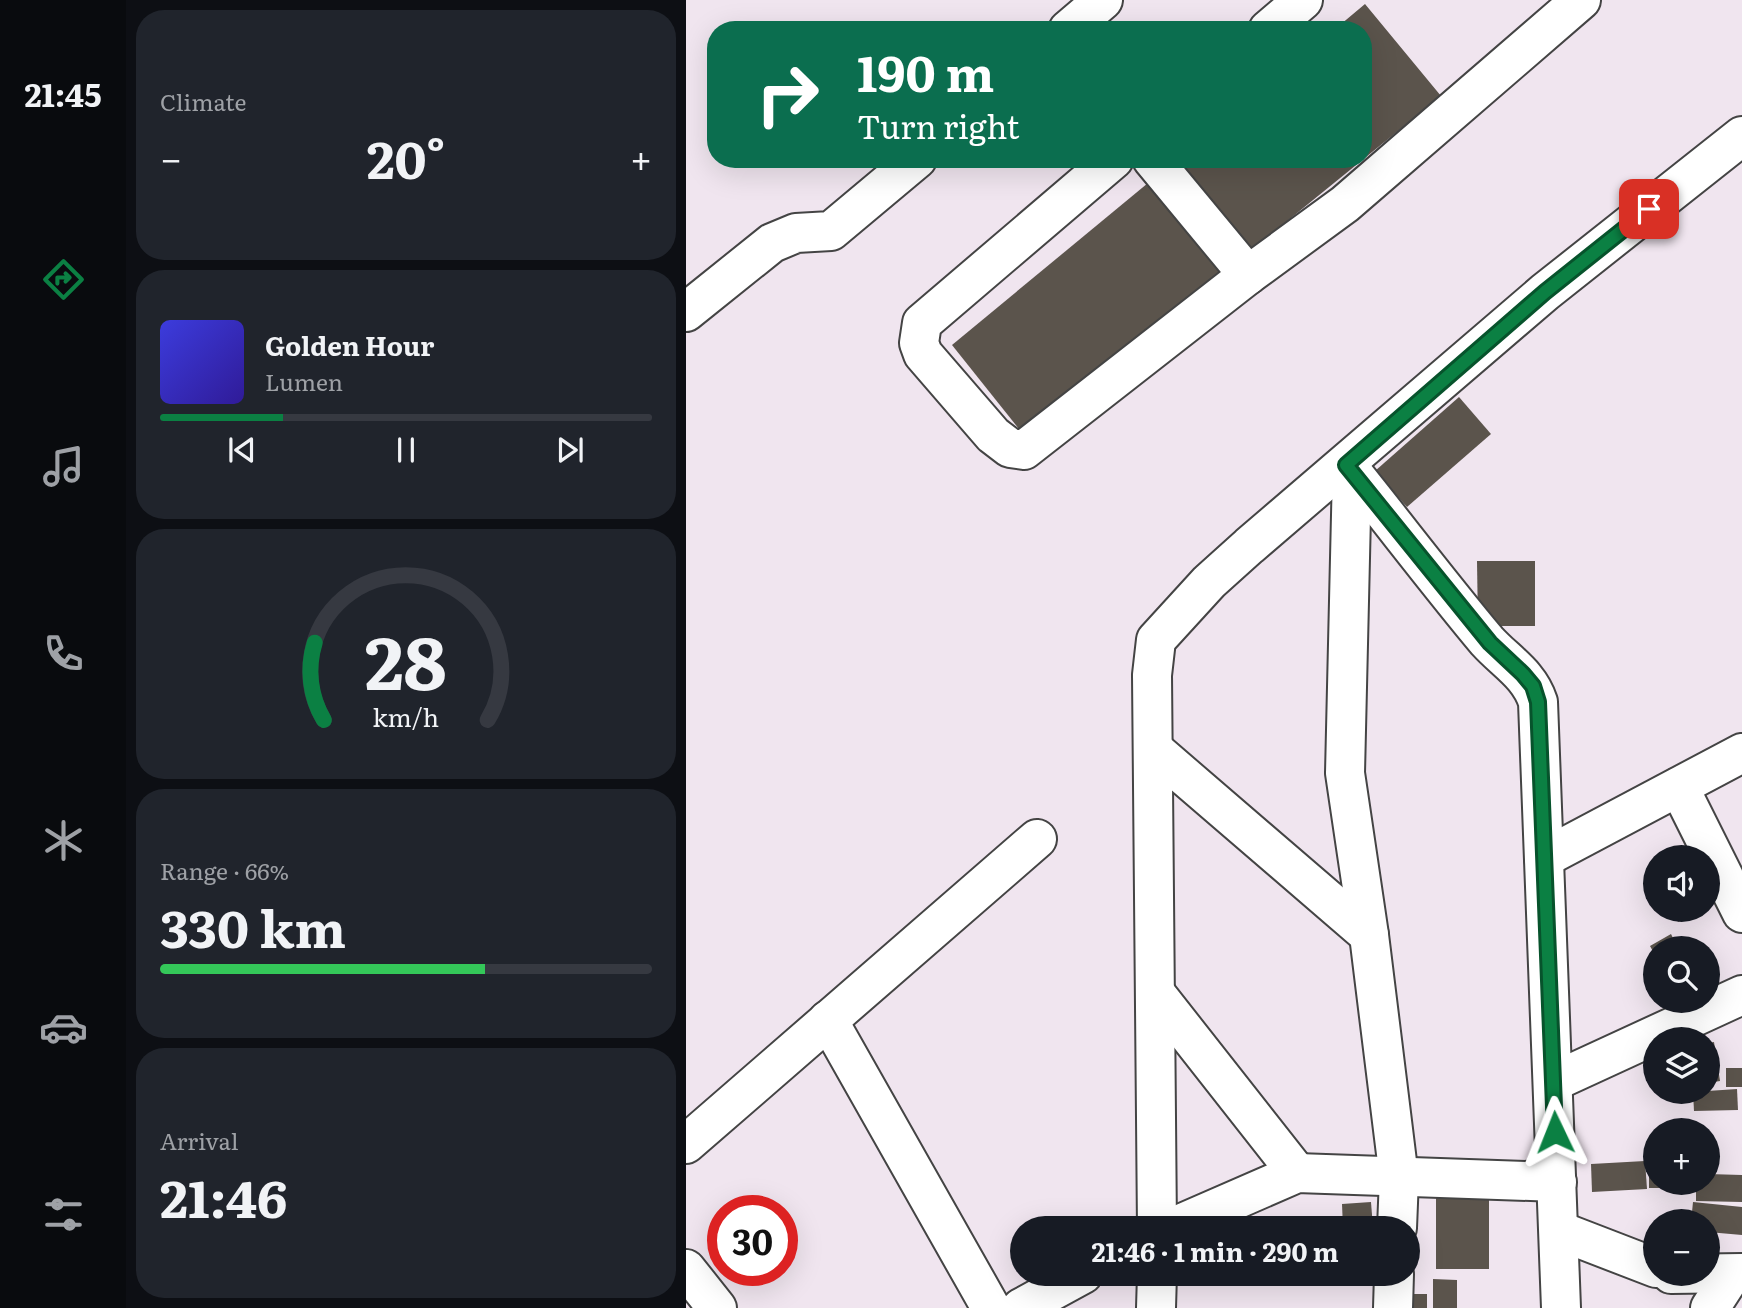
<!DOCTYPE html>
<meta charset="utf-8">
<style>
:root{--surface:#171b24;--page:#20242c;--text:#f1f3f6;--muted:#9ea1a6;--line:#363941;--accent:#0b8043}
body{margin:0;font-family:Literata,serif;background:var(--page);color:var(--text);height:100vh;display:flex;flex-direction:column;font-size:26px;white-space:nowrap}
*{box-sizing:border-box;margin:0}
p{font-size:23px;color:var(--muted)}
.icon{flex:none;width:38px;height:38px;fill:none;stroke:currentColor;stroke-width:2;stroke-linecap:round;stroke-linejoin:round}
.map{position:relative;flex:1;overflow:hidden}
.side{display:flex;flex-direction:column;gap:10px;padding:10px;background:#0d0f14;width:560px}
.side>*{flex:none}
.banner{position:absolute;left:21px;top:21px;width:665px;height:147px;border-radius:28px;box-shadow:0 7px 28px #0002;background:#0b6e4f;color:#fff;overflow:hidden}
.controls{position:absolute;left:957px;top:845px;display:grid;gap:14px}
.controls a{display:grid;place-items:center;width:77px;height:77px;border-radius:50%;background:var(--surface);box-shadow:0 7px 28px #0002;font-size:35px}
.speed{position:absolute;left:21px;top:1195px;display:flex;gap:14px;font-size:35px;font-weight:700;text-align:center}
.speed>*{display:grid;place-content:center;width:91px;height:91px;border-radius:50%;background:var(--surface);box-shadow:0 7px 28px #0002;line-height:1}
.speed .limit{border:10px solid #d22;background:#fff;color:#111}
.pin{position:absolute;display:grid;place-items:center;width:60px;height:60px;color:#fff;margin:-30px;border-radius:14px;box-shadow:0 4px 10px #0006}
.me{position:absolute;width:77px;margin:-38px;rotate:358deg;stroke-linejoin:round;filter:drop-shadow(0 0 5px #0008)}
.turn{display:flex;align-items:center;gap:24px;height:147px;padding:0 35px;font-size:32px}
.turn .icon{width:91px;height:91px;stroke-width:2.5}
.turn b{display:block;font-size:49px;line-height:60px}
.big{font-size:52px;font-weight:700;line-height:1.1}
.side .tile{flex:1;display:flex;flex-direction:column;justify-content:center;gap:10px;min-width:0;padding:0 24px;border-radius:28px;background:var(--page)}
.side .dial{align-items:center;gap:0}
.dial svg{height:182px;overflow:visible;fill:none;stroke:var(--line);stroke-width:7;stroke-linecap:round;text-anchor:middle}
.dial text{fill:var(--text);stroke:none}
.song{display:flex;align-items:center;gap:21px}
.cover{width:84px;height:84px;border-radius:10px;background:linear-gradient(135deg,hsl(240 70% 55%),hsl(250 70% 35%))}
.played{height:7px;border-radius:4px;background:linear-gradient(90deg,var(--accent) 25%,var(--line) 25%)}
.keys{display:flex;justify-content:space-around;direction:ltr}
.heat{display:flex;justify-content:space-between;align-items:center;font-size:38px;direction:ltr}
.charge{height:10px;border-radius:5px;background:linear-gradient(90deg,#34c759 66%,var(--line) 0)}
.trip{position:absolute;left:324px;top:1216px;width:410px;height:70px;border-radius:35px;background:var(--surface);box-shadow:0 7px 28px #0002;font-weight:700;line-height:70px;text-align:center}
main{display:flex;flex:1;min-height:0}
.menu{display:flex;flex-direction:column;width:126px;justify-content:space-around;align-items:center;background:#090b0e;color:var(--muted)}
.menu .icon{width:49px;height:49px}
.menu .active{color:var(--accent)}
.menu b{font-size:32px;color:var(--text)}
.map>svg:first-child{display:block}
.industrial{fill:#f0e5ef;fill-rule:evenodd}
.building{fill:#5b544c}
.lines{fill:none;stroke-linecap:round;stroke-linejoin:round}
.minor-casing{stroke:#444;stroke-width:42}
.minor{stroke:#fff;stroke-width:38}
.route-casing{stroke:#07532c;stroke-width:18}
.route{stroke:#0b8043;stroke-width:12}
</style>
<main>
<nav class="menu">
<b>21:45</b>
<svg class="icon active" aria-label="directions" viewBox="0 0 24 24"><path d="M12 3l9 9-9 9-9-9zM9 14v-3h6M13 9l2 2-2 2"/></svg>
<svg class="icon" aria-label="music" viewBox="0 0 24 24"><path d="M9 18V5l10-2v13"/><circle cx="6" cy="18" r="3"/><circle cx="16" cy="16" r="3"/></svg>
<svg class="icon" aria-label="phone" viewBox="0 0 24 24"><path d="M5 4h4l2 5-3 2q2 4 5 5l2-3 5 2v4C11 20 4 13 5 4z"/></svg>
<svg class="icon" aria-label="climate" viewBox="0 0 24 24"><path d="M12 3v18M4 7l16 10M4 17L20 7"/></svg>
<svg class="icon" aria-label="car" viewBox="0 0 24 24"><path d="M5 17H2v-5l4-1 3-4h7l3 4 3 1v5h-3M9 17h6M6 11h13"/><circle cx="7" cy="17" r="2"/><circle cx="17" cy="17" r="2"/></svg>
<svg class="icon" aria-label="filters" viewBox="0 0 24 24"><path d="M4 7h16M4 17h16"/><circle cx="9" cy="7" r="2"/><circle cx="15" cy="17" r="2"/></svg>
</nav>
<section class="side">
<div class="tile"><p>Climate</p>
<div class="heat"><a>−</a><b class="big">20°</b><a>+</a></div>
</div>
<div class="tile">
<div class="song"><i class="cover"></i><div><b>Golden Hour</b><p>Lumen</p></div></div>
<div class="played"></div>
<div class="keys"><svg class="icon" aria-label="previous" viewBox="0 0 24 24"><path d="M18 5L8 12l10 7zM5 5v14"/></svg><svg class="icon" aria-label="pause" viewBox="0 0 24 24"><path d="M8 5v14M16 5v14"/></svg><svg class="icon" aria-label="next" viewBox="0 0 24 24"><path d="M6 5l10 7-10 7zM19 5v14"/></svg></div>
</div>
<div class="tile dial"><svg viewBox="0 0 100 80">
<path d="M14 69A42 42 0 1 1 86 69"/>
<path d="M14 69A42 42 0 0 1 10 35" stroke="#0b8043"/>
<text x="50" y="56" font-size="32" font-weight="700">28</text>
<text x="50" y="72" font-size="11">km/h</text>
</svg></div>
<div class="tile"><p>Range · 66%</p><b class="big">330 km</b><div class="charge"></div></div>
<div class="tile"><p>Arrival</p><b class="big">21:46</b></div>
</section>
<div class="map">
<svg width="1056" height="1308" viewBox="0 0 1056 1308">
<rect width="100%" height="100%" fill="#fffff5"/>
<path class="industrial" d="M0,0H1056V1308H0ZM30,30H677V159H30ZM970,858H1022V910H970ZM970,948H1022V1001H970ZM970,1040H1022V1092H970ZM970,1130H1022V1183H970ZM37,1211H96V1270H37ZM970,1222H1022V1274H970ZM336,1228H721V1274H336Z"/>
<g class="building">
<path d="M679,4L755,96L562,253L489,159H677V30H648Z"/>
<path d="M462,183L539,274L341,439L266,345Z"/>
<path d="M773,397L805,434L721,507L689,471Z"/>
<path d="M791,561H849V626H792Z"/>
<path d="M986,910H1016L992,922Z"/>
<path d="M985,934L992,948H970V957L964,946Z"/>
<path d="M1028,1042L1034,1081L1022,1083V1043Z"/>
<rect x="1040" y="1068" width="16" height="19"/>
<path d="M1051,1089L1052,1110L1008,1111L1007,1092Z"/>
<path d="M959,1161L961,1189L906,1192L905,1164Z"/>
<path d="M963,1163H970V1183H1004V1188H963Z"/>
<path d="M1022,1174L1056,1175V1202L1010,1201V1183H1022Z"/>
<rect x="750" y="1198" width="53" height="71"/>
<path d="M685,1202L687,1228H657L656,1204Z"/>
<path d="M1007,1202L1056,1207V1235L1022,1232V1222H1005Z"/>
<path d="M747,1279L771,1280V1308H747Z"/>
<rect x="723" y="1294" width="18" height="14"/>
</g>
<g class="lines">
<g class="minor-casing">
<g id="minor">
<path d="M382,30L417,0"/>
<path d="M582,30L617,0"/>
<path d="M428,159L236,323L233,343L237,354L307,435L324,448L338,450L562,275L659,204L895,0"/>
<path d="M466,159L562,275"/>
<path d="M0,312L86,243L110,233L145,231L231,159"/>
<path d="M660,465L666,472L659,773L683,935L713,1178L711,1228"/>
<path d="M666,472C711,528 755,586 801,641C820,662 843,674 852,702L875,1308"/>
<path d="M467,749L683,935"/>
<path d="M993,787L1056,913"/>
<path d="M858,858L1056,753"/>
<path d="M471,995L611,1173"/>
<path d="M142,1020L305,1308"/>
<path d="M867,1082L1056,995"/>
<path d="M0,1144L351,839"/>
<path d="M471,1228L466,675L470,640L523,582L563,546L859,292L1056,136"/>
<path d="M485,1228L611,1173L871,1182"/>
<path d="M874,1231L970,1268"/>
<path d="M0,1269L31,1308"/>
<path d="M985,1274L1056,1273"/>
<path d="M335,1308L397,1274"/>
<path d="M470,1308L471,1274"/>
<path d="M707,1308L708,1274"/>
<path d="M1024,1308L1046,1274"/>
</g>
</g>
<use href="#minor" class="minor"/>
</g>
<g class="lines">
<g class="route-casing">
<path id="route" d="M869,1132L852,702L847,686L837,674L804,643L660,465L859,292L963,209"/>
</g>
<use href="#route" class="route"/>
</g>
</svg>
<div class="controls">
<a><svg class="icon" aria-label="sound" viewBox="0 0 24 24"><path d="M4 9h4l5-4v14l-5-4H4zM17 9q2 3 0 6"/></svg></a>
<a><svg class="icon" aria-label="search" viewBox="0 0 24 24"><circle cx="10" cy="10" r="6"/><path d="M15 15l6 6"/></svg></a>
<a><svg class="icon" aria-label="layers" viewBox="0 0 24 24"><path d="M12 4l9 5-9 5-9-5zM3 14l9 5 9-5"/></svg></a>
<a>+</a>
<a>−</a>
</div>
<div class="speed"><div class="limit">30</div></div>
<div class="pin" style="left:963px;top:209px;background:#d93025"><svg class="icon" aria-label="arrive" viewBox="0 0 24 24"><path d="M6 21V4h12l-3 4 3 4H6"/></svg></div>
<svg class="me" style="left:869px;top:1132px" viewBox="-20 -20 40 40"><path d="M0-17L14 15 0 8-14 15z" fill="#0b8043" stroke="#fff" stroke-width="4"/></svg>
<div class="trip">21:46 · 1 min · 290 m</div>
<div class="banner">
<div class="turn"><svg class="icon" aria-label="right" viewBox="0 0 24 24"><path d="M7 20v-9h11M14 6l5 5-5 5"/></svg><div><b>190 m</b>Turn right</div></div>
</div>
</div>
</main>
